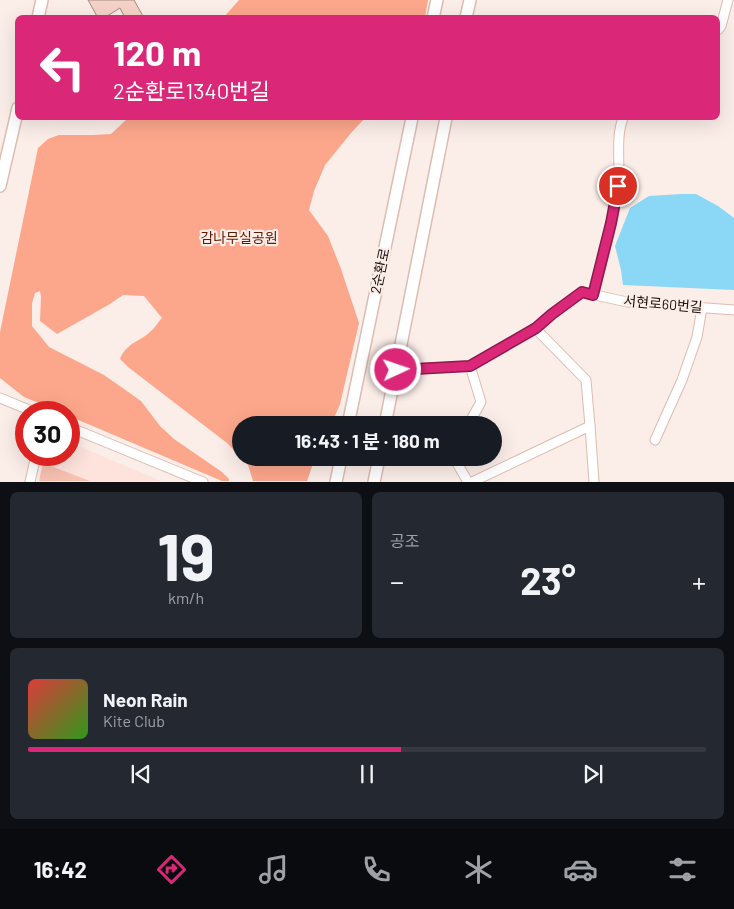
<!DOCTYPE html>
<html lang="ko">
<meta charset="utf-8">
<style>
:root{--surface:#171b24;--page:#242831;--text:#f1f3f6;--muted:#9ea1a6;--line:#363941;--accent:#db2777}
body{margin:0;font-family:Barlow,"Noto Sans KR",sans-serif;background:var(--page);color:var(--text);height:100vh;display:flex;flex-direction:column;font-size:19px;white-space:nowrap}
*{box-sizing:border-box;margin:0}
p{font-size:16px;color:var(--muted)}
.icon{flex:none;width:28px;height:28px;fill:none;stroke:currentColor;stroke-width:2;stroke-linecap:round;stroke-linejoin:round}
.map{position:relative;height:482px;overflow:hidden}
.side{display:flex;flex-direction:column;gap:10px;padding:10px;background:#0d0f14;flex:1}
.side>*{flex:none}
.guide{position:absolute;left:15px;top:15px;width:705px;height:105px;border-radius:8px;box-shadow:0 5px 20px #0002;background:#db2777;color:#fff;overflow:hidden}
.speed{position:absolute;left:15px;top:401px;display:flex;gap:10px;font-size:25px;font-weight:700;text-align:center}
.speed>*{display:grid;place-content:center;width:65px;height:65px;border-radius:50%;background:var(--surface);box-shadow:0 5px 20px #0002;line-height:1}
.speed .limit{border:8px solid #d22;background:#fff;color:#111}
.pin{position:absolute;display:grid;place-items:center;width:42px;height:42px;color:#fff;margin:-21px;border:2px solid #fff;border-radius:50%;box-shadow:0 1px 5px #0007}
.me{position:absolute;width:55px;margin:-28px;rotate:87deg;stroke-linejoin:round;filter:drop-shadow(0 0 4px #0008)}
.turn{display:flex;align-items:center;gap:18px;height:105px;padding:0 15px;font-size:22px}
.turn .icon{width:65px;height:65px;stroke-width:2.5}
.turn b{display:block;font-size:35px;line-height:42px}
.big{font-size:38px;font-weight:700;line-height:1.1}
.side .card{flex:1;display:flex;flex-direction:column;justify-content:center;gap:8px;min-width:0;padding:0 18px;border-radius:8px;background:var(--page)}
.side .dial{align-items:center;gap:0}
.dial b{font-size:65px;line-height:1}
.song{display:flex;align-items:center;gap:15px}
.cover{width:60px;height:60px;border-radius:8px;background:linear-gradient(135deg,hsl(0 70% 55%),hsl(110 70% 35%))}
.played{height:5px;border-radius:2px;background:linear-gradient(90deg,var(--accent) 55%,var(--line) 55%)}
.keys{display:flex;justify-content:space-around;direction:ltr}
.heat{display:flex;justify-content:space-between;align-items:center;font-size:28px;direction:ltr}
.side .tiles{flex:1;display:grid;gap:10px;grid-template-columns:1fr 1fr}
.card:last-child{grid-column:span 2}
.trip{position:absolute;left:232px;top:416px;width:270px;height:50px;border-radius:25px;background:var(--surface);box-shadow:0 5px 20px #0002;font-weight:700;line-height:50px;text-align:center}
.menu{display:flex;height:80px;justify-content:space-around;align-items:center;background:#090b0e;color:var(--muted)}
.menu .icon{width:35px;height:35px}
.menu .on{color:var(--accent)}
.menu b{font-size:22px;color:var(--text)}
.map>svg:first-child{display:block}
.built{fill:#fde3db}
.green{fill:#f8c2b1}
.forest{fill:#fca78c}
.water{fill:#8bd7f6}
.building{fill:#f4d2c7;stroke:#a8887e}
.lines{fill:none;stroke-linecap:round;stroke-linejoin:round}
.minor-casing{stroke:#ddbcb1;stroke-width:11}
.tertiary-casing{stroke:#ddbcb1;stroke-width:14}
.minor{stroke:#fff;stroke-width:9}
.tertiary{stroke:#fff;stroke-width:11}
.route-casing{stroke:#8e194d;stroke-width:12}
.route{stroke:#db2777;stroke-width:9}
.labels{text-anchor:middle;stroke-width:4.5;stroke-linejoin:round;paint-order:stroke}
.park-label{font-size:14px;fill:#631a00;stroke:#fbede8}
.street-label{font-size:14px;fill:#1c100d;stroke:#fbede8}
</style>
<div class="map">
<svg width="734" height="482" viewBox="0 0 734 482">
<rect width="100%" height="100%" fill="#fbede8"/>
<path class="built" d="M69,442L161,481L40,482L46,455H69Z"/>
<path class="green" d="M43,463L90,481H39Z"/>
<g class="forest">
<path d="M239,0H428L425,17H224Z"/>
<path d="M128,118H365L351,133L325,165L314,191L309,210L328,236L341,269L359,323L340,404L331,425H241V458H315L307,481H253L248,465L227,443L128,367L120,359C127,342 140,342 151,331C155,328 158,322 162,318L144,296L123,295L110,304L57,334L40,321L41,297L40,291L35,293L32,303V326L49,347L104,375L141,401L160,426L174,439L222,472L229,479V481H222L69,416V412H61L24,397L0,378V332L38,148L48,139L59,135H92L111,134Z"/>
</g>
<path class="water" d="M681,194H696L718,206L734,218V290L623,285L621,270L615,246L630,208L649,196Z"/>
<path class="building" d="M88,0H134L144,18H125L120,8L104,18H98Z"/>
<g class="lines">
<g class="minor-casing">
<g id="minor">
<path d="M718,30L721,26L728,0"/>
<path d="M593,295C602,259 614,223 618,186C621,164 615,139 623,118"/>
<path d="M535,328L586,380L590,426L594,482"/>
<path d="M396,370L470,366L535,328L552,314L582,292L627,302L734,310"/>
<path d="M0,398L34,412"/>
<path d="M468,425L481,402L470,366"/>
<path d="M69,427L203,482"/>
<path d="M655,440L682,380L697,337L702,308"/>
<path d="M454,458L468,482"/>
<path d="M30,482L36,455"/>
<path d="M472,482L590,426"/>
</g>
</g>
<g class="tertiary-casing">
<g id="tertiary">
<path d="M38,18L42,0"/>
<path d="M433,18L437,0"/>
<path d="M466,18L470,0"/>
<path d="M0,186L18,108"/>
<path d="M348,425L412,118"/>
<path d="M385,425L446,118"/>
<path d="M336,482L341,458"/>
<path d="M374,482L379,458"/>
</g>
</g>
<use href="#minor" class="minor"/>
<use href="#tertiary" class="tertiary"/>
</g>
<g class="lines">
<g class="route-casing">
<path id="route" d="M396,370L470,366L536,328L552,314L582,292L593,295L611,223L618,186"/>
</g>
<use href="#route" class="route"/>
</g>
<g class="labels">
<g class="park-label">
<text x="239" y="243">감나무실공원</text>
</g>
<g class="street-label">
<text transform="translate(380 271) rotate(-78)" y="5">2순환로</text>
<text transform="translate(663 304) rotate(5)" y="5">서현로60번길</text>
</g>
</g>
</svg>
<div class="speed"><div class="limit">30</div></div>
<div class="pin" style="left:618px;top:186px;background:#d93025"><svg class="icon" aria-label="arrive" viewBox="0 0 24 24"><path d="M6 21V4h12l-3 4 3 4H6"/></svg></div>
<svg class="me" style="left:396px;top:370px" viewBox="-20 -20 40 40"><circle r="17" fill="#db2777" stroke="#fff" stroke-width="3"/><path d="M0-11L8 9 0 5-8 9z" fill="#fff"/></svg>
<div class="trip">16:43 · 1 분 · 180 m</div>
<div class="guide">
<div class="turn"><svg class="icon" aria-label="left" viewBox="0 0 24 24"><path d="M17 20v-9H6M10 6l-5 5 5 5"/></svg><div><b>120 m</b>2순환로1340번길</div></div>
</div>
</div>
<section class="side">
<div class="tiles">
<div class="card dial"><b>19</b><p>km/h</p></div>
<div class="card"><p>공조</p>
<div class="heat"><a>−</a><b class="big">23°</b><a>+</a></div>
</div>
<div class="card">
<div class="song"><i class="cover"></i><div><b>Neon Rain</b><p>Kite Club</p></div></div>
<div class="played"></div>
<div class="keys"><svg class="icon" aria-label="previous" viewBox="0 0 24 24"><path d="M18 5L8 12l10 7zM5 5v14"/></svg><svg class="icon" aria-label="pause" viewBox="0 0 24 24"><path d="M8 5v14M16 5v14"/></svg><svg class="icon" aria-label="next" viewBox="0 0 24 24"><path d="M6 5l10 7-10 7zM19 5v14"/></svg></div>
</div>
</div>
</section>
<nav class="menu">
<b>16:42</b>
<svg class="icon on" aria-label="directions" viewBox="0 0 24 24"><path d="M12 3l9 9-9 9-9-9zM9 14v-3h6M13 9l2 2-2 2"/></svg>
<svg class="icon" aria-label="music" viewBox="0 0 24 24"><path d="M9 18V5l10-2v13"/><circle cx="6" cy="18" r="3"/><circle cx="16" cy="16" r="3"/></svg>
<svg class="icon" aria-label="phone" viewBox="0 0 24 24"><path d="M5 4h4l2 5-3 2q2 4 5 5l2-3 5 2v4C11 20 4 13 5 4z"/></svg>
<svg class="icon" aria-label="climate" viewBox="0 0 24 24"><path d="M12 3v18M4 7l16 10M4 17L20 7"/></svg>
<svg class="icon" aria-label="car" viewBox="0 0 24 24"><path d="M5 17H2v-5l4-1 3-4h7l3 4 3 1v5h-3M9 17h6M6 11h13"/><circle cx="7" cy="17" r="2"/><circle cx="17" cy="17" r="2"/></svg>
<svg class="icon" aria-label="filters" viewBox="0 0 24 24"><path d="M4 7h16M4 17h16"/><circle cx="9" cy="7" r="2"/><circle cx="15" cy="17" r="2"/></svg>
</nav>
